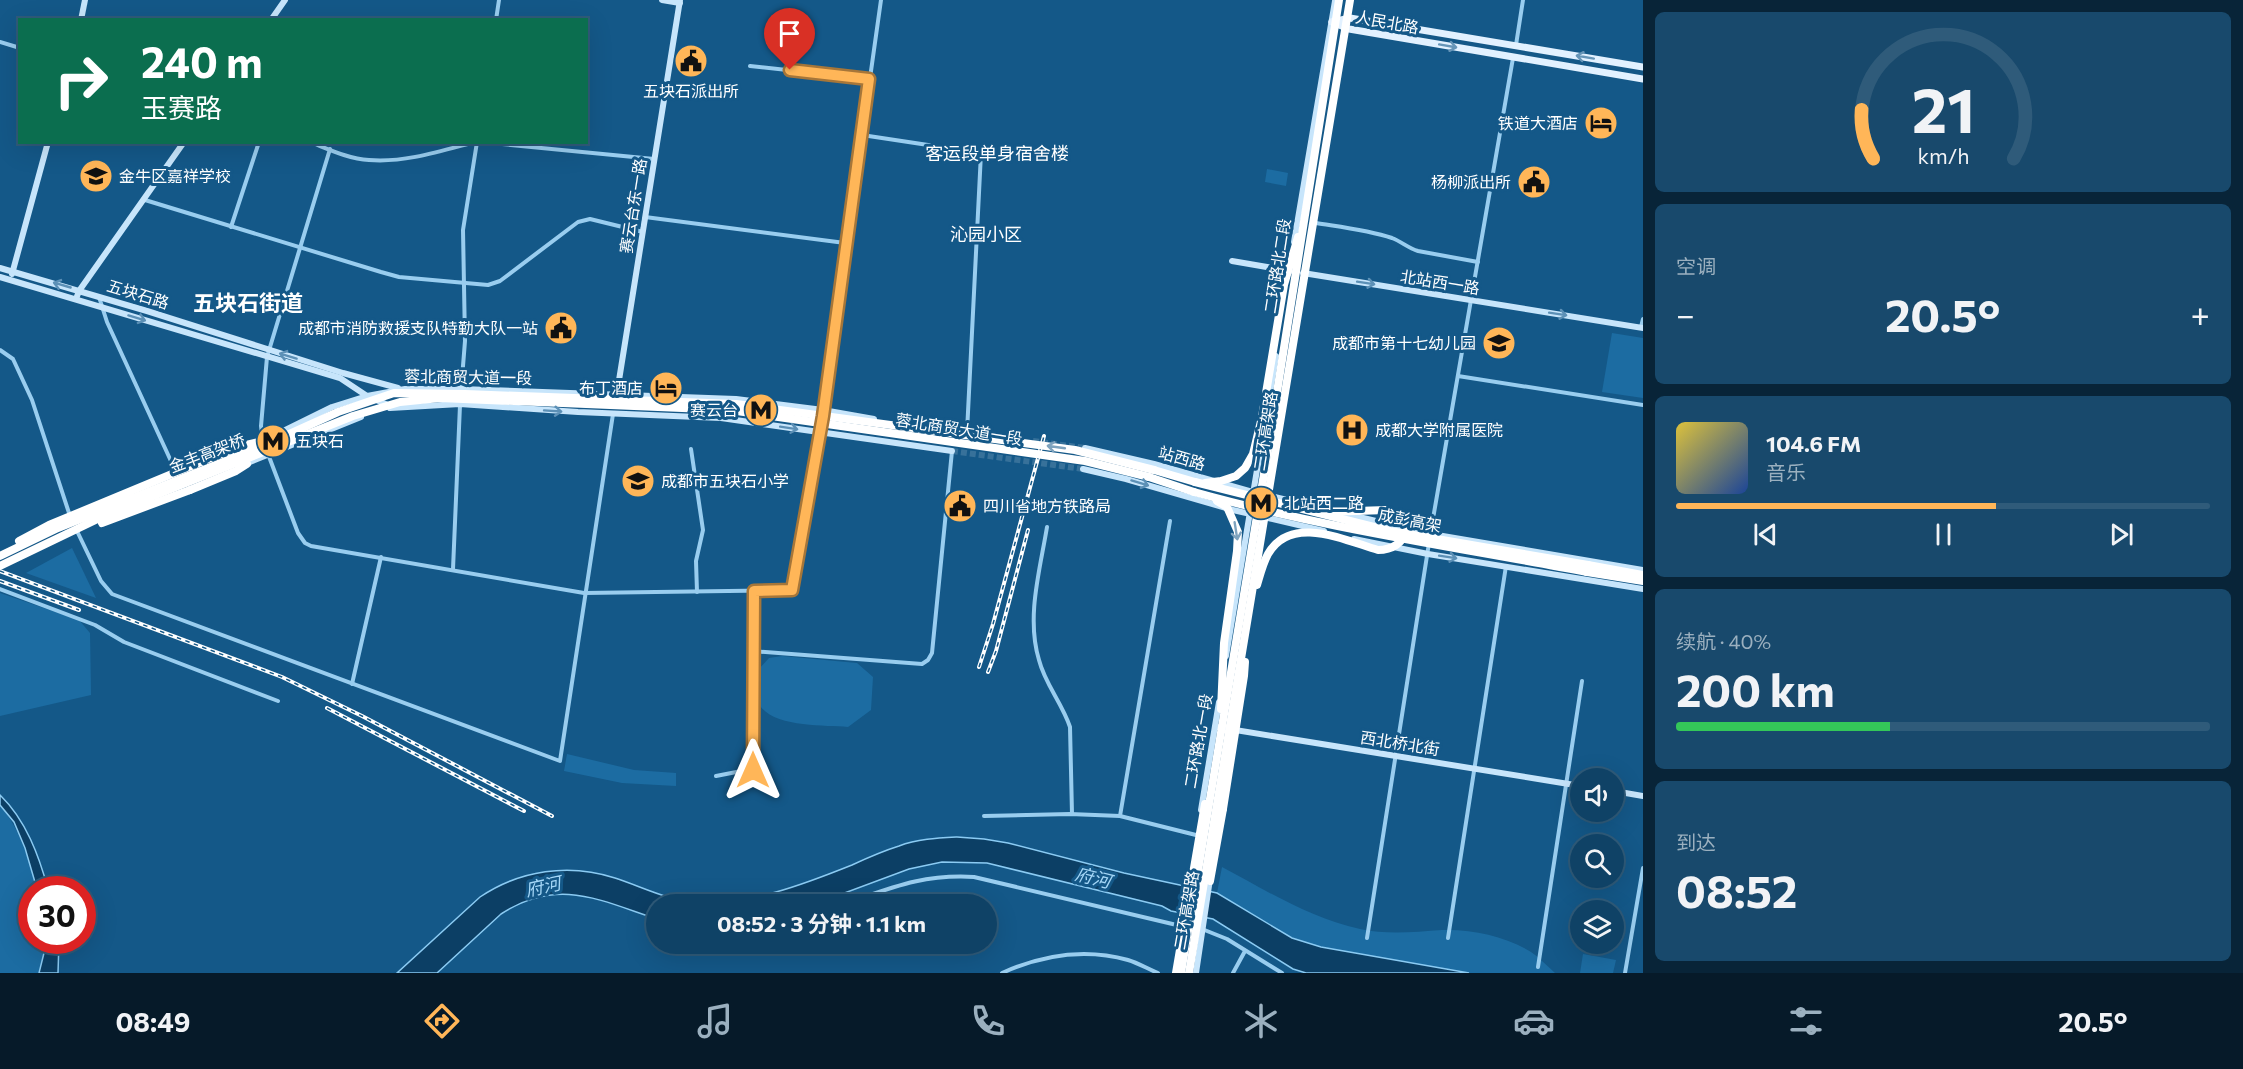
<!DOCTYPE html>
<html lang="zh">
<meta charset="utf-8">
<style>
:root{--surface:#0f4266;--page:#18496c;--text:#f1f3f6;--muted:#9bb0bf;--line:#2f5b7a;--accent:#ffb658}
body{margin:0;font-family:Commissioner,"Noto Sans SC",sans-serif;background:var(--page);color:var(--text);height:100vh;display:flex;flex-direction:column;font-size:22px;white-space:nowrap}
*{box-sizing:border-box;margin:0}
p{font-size:20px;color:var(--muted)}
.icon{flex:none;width:33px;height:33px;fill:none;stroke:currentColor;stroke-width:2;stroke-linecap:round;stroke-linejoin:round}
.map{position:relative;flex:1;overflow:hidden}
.side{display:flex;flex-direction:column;gap:12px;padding:12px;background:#082438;width:600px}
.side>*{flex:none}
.banner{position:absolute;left:18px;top:18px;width:570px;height:126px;border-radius:0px;box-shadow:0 6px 24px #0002,0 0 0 2px var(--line);background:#0b6e4f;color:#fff;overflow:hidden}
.tools{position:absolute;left:1570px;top:768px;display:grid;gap:12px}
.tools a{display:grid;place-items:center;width:54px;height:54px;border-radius:50%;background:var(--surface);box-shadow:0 6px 24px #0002,0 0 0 2px var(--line);font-size:30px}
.speed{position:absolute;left:18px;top:876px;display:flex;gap:12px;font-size:30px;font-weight:700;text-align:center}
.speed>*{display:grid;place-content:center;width:78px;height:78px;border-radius:50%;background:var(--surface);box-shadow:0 6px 24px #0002,0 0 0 2px var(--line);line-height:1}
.speed .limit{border:9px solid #d22;background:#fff;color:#111}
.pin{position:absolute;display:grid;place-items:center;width:51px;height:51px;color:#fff;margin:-62px -26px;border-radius:50% 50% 50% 0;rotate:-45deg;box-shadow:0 0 6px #0007}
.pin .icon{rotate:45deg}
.me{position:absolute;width:66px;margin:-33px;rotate:0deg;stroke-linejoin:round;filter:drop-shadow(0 0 4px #0008)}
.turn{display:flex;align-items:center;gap:21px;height:126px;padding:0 24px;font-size:27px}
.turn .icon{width:78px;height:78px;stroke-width:2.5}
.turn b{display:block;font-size:42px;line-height:51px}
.big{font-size:45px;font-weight:700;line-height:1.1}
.side .tile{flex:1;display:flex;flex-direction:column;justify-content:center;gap:9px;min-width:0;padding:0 21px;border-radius:9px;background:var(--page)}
.side .dial{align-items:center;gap:0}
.dial svg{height:156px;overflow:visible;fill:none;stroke:var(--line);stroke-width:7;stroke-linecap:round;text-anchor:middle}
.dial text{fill:var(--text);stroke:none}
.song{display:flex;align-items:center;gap:18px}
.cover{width:72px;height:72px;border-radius:9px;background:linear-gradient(135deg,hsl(50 70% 55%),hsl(220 70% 35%))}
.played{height:6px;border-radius:3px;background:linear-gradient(90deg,var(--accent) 60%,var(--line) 60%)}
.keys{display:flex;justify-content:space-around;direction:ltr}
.heat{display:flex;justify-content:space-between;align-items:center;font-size:33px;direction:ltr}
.charge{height:9px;border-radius:4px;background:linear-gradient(90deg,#34c759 40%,var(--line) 0)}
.trip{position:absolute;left:646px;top:894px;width:351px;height:60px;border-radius:30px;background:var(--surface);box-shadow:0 6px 24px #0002,0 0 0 2px var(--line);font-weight:700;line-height:60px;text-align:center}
.dock{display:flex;height:96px;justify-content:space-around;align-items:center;background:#061a29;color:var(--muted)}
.dock .icon{width:42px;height:42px}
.dock .selected{color:var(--accent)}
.dock b{font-size:27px;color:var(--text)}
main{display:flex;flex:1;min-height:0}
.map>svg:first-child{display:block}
.green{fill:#1c6ca2}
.water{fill:#0c3f65;stroke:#8bcbf3;stroke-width:1.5}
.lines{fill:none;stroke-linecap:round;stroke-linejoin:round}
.secondary-tunnel{stroke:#37719a;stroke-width:6;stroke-dasharray:6 3;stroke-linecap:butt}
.street{stroke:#99cdef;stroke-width:4}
.secondary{stroke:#c7e5fb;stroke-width:6}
.primary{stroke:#e2f1ff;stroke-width:7}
.highway{stroke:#fff;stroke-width:8}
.rail-casing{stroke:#fff;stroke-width:4}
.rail{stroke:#145888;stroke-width:1.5;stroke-dasharray:4.5;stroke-linecap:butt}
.highway-bridge{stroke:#fff;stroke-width:8}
.oneway{stroke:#6695b8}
.oneway2{stroke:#5c90b6}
.oneway3{stroke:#7ea3be}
.route-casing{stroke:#a67639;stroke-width:15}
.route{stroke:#ffb658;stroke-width:10}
.labels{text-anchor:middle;stroke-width:6;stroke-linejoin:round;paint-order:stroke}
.street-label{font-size:16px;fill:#fff;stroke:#145888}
.poi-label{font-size:16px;fill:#fff;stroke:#145888;text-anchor:end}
.neighbourhood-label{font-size:18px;fill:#fff;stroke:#145888}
.water-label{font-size:18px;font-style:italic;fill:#a5d7f7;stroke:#145888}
.district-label{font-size:22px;font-weight:bold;fill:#fff;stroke:#145888}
</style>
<main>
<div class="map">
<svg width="1643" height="973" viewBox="0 0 1643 973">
<rect width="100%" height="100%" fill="#145888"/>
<g class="green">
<path d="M1267,169L1288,173L1286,186L1265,182Z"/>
<path d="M1612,333L1643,338V398L1602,392Z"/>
<path d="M72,548L96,598L26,573Z"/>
<path d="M0,593L79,620L90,633L91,695L0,716Z"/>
<path d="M782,656L857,663L873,677L871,710L848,727C824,725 769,728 758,702C754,694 758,679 758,670L769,658Z"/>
<path d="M567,754L634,770L676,773V786L622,783L564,771Z"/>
<path d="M0,805C21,831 28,858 37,889L32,890V940L47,941L39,973H0Z"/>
<path d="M1222,867C1267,891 1310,918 1360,929C1387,935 1415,932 1442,930C1473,929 1505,936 1531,952C1540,958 1547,966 1555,973H1469L1321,947L1292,938L1217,893Z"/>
<path d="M1583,954L1616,960L1613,973H1580Z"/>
</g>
<g class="water">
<path d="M0,795C26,820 39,856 48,889H37L25,848L14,822L0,805Z"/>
<path d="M957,837L984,839L1008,843L1124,873L1217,893L1292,938L1321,947L1469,973H1306L1293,969L1213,919L1171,911L1162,906L987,863L942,862L909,869L815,904H657V919C599,900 558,877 501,914L437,973H397L480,897C520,870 569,863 615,878C643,887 668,901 698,902C753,904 802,885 852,865C867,858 883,851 899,846C917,839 938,838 957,837Z"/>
<path d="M47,941H59L58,973H39Z"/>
</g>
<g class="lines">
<g class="secondary-tunnel">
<path d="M1033,441L1085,448"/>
<path d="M952,451L1083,469"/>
</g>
<g class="street">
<path d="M496,20L499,0"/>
<path d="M0,42L20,48"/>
<path d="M1516,45L1523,0"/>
<path d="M750,66L869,79"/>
<path d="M862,135L981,153L967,432"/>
<path d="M310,142C328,149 349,159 369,160C404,163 441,151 475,142"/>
<path d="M481,142L654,159"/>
<path d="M145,200L381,272L399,277L488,285L500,281L578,222L590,219L643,232"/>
<path d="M645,217L845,243"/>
<path d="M1316,223C1341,227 1368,230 1392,238C1402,242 1408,248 1418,251L1478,262"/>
<path d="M231,227L259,142"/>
<path d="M99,297L107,322L176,472"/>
<path d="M1641,327L1643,319"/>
<path d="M0,350L13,359L32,400L70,516"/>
<path d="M1458,376L1643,405"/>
<path d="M461,391L465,341L463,230L477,142"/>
<path d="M823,412L881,0"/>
<path d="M263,442L261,426L267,357L330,149"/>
<path d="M691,449L703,530L696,561L697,592"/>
<path d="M268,454L298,533L305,543L311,546L584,593L792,590L821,423"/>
<path d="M1047,527C1040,570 1026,617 1039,660C1045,684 1062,703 1070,727L1072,814"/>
<path d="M77,531L101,581L112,594L560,761L613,414"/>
<path d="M1430,536L1513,58"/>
<path d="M453,569L460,405"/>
<path d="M0,589L95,625L124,642L278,701"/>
<path d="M752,651L922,664L928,660L932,653L952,451"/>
<path d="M352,684L381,557"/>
<path d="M753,769L754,591"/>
<path d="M716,776L762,767"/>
<path d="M984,816L1070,814L1120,816L1196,835"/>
<path d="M1120,816L1170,521"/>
<path d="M844,904C891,888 922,874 974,877L1181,926"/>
<path d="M1202,929L1227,939L1282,973"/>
<path d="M1367,938L1429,543"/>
<path d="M1448,938L1506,566"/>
<path d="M1538,967L1582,681"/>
<path d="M1002,973C1042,955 1085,948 1128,960C1138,963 1148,969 1158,973"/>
<path d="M1233,973L1245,951"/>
<path d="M1625,973L1643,868"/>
</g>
<g class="secondary">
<path d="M662,0L680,3"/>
<path d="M81,20L85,0"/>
<path d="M271,20L285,0"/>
<path d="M1294,242L1335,1"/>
<path d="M1232,261L1290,271"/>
<path d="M0,268L147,311L343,373L398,388"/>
<path d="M1303,273L1643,328"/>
<path d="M12,274L48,142"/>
<path d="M0,277L340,378L367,396L388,405"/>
<path d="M76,299L79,291L184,142"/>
<path d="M616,399L680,0"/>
<path d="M390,408L460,404L578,412L721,418L952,451"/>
<path d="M261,442L332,407L367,396L405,389H461L736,399L823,410L874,419"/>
<path d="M1085,448L1154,464L1256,493"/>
<path d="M225,457L249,447"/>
<path d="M245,464L361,417"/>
<path d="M1083,469L1126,479L1233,510L1324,531"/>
<path d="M1266,495L1329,510"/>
<path d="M1342,513L1431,534L1643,570"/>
<path d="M1354,539L1428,554L1643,589"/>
<path d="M1226,656L1276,356"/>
<path d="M1217,727L1581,786"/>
<path d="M1614,791L1643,796"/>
<path d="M1201,810L1219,702"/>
<path d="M1196,973L1210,879"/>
</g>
<g class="primary">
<path d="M1332,22L1349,29L1643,79"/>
<path d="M1332,22L1350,18L1643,67"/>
</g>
<g class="highway">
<path d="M213,457L242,446L263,441"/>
<path d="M1154,470L1195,482"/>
<path d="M1149,477L1194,492"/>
<path d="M190,490L236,471L247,464"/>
<path d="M1588,565L1643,575"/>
<path d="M1587,572L1643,581"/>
<path d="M1210,881L1223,809"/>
<path d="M1176,973L1205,804"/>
</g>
<g class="rail-casing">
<g id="rail">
<path d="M0,571L282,677L362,716L552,816"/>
<path d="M0,581L79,610"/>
<path d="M979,667L993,624L1044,436"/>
<path d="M988,672L996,651L1028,530"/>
<path d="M327,708L524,811"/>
</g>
</g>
<use href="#rail" class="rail"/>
<g class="highway-bridge">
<path d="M1195,482L1390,531L1588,565"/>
<path d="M1205,483L1221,481L1236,476L1245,468L1253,454L1262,417L1284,285L1298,237"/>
<path d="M1194,492C1323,528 1456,547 1587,572"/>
<path d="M1217,501L1227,507L1238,532L1237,551L1224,643L1221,709"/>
<path d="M102,523L190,490"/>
<path d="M19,541L49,525L213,457"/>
<path d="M0,556L58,528L263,446L338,412L394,393L465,394L736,404L1075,450L1154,470"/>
<path d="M0,566L106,515L353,416L400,402L440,398L730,410L1085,461L1149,477"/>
<path d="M1257,585C1260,575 1263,563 1268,554C1291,514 1344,540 1378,550C1408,550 1417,518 1387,510L1324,512"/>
<path d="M1223,809L1244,676L1245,662"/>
<path d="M1181,973L1265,468L1339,0"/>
<path d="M1189,973L1350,0"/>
</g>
</g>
<defs><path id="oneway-shaft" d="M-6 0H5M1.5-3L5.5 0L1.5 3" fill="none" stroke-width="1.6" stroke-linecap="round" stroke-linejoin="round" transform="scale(1.5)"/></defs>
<g class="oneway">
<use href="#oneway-shaft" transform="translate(1448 46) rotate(10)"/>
<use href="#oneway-shaft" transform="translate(1585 57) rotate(-170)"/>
</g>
<g class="oneway2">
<use href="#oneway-shaft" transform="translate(1366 283) rotate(9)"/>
<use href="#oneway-shaft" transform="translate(62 285) rotate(-164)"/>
<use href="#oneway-shaft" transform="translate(1558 314) rotate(9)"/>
<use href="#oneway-shaft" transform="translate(137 318) rotate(17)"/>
<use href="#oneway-shaft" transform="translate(288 356) rotate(-163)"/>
<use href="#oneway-shaft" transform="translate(553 411) rotate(4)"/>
<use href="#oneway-shaft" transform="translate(789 428) rotate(9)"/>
<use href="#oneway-shaft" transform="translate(1140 483) rotate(17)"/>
<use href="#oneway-shaft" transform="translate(1448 557) rotate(9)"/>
</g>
<g class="oneway3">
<use href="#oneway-shaft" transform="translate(1056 447) rotate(-172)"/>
<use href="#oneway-shaft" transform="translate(1236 531) rotate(81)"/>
</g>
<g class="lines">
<g class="route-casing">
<path id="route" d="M753,770L754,591L792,590L823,416L869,79L790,70"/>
</g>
<use href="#route" class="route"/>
</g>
<defs>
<g id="civic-disc" transform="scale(1.725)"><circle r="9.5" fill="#ffb658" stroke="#145888"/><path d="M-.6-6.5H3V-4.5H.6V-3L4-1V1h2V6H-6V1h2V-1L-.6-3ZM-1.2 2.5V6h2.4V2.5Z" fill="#111"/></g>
<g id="hotel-disc" transform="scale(1.725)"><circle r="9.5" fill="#ffb658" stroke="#145888"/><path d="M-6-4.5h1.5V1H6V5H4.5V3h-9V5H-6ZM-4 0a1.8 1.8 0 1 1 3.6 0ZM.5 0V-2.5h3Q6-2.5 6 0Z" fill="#111"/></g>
<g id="school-disc" transform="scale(1.725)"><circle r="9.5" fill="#ffb658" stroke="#145888"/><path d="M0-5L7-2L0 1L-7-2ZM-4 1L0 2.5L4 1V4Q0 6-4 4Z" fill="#111"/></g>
<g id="metro-disc" transform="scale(1.725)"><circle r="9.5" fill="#ffb658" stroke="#145888"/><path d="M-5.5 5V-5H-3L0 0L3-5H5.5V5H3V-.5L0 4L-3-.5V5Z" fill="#111"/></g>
<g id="hospital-disc" transform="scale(1.725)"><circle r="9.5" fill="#ffb658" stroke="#145888"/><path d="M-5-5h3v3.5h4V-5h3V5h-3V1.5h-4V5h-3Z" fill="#111"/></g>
</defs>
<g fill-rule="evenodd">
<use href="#civic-disc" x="691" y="61"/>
<use href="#hotel-disc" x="1601" y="123"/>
<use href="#school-disc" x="96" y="176"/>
<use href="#civic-disc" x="1534" y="182"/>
<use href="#civic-disc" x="561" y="328"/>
<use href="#school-disc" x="1499" y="343"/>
<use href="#hotel-disc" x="666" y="388"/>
<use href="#metro-disc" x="761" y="410"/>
<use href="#hospital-disc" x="1352" y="430"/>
<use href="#metro-disc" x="273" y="441"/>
<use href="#school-disc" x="638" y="481"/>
<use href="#metro-disc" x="1261" y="503"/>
<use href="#civic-disc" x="960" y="506"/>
</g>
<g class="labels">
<g class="street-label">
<text transform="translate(1387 22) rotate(10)" y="6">人民北路</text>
<text transform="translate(633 206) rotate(-81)" y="6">赛云台东一路</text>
<text transform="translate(1277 266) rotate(-81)" y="6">二环路北二段</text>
<text transform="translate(1440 282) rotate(9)" y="6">北站西一路</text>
<text transform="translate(138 294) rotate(17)" y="6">五块石路</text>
<text transform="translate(468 377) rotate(1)" y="6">蓉北商贸大道一段</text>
<text transform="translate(959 429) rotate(9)" y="6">蓉北商贸大道一段</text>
<text transform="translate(1265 431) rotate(-81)" y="6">二环高架路</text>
<text transform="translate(207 453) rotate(-21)" y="6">金丰高架桥</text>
<text transform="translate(1182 458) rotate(16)" y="6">站西路</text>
<text transform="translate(1410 520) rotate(11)" y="6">成彭高架</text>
<text transform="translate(1198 741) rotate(-80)" y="6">二环路北一段</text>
<text transform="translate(1400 743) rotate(9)" y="6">西北桥北街</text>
<text transform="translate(1186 910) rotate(-80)" y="6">二环高架路</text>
</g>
<g class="poi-label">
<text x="691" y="97" text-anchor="middle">五块石派出所</text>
<text x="1578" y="129">铁道大酒店</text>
<text x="119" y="182" text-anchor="start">金牛区嘉祥学校</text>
<text x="1511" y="188">杨柳派出所</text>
<text x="538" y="334">成都市消防救援支队特勤大队一站</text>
<text x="1476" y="349">成都市第十七幼儿园</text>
<text x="643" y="394">布丁酒店</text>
<text x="738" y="416">赛云台</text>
<text x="1375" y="436" text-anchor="start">成都大学附属医院</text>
<text x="296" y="447" text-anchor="start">五块石</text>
<text x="661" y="487" text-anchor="start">成都市五块石小学</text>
<text x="1284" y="509" text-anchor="start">北站西二路</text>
<text x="983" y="512" text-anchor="start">四川省地方铁路局</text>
</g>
<g class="neighbourhood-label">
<text x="997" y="160">客运段单身宿舍楼</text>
<text x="986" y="241">沁园小区</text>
</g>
<g class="water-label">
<text transform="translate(1093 878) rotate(14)" y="6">府河</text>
<text transform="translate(543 887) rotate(-12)" y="6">府河</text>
</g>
<g class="district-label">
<text x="248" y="311">五块石街道</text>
</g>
</g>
</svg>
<div class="tools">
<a><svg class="icon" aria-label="sound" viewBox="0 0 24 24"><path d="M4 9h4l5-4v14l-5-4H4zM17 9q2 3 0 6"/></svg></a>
<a><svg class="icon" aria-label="search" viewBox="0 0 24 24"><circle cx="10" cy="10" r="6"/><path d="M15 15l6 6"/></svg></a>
<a><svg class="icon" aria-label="layers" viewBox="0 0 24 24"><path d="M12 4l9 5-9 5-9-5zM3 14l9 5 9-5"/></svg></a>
</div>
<div class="speed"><div class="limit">30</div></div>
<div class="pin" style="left:790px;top:70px;background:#d93025"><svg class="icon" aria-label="arrive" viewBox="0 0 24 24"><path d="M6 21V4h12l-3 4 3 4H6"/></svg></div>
<svg class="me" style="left:753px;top:770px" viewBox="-20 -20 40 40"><path d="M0-17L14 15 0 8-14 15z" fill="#ffb658" stroke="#fff" stroke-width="4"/></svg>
<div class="trip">08:52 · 3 分钟 · 1.1 km</div>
<div class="banner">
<div class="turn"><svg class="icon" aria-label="right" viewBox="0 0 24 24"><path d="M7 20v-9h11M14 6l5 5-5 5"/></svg><div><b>240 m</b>玉赛路</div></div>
</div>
</div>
<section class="side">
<div class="tile dial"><svg viewBox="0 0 100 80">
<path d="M14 69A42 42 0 1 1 86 69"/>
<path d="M14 69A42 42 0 0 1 8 44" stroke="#ffb658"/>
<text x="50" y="56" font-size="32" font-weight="700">21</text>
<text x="50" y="72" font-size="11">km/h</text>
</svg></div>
<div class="tile"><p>空调</p>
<div class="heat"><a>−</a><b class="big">20.5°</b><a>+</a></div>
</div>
<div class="tile">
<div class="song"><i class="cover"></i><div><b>104.6 FM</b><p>音乐</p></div></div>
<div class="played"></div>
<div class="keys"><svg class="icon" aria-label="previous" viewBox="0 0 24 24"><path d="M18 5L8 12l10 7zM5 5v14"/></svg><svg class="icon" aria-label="pause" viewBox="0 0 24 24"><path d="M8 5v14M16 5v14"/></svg><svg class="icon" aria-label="next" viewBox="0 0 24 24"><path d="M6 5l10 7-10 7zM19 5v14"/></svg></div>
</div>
<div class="tile"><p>续航 · 40%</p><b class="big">200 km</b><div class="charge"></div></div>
<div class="tile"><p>到达</p><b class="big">08:52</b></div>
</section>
</main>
<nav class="dock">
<b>08:49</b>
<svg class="icon selected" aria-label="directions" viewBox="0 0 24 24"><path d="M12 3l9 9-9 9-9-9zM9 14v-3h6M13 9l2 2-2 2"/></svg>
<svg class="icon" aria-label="music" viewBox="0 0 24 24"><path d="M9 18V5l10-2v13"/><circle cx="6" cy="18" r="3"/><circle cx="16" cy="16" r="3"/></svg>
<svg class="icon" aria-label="phone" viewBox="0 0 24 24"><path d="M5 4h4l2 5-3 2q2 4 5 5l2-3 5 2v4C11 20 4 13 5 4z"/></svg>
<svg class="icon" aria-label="climate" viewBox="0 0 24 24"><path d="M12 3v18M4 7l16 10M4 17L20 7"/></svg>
<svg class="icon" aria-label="car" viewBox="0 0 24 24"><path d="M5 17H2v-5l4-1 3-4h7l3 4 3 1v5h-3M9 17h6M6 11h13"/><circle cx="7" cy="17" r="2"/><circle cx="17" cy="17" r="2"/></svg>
<svg class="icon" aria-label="filters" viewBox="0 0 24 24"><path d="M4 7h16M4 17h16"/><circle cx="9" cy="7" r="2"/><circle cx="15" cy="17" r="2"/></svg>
<b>20.5°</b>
</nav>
